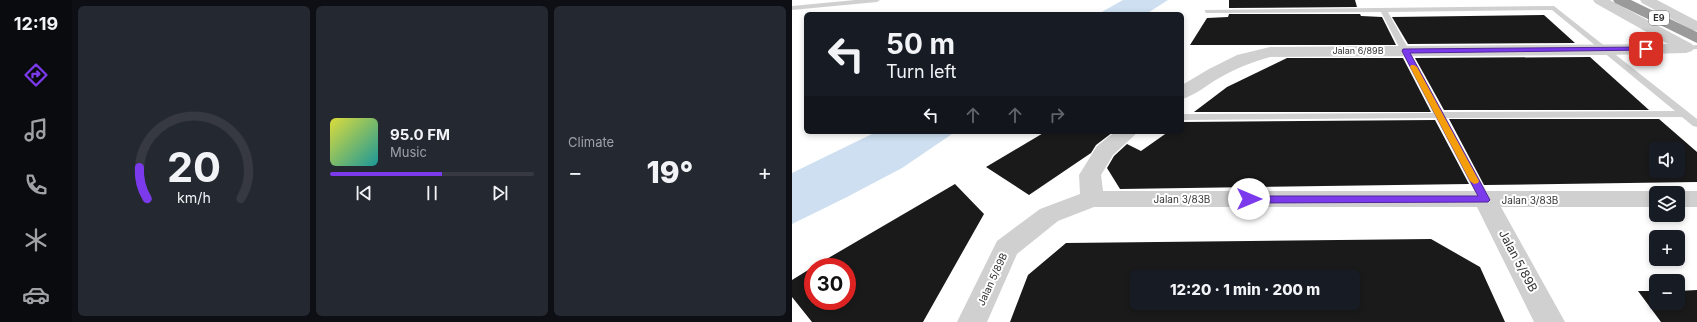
<!DOCTYPE html>
<meta charset="utf-8">
<style>
:root{--surface:#171b24;--page:#242831;--text:#f1f3f6;--muted:#9ea1a6;--line:#363941;--accent:#7c3aed}
body{margin:0;font-family:Inter,sans-serif;background:var(--page);color:var(--text);height:100vh;display:flex;flex-direction:column;font-size:15px;white-space:nowrap}
*{box-sizing:border-box;margin:0}
p{font-size:13px;color:var(--muted)}
.icon{flex:none;width:22px;height:22px;fill:none;stroke:currentColor;stroke-width:2;stroke-linecap:round;stroke-linejoin:round}
.map{position:relative;flex:1;overflow:hidden}
.sheet{display:flex;flex-direction:column;gap:6px;padding:6px;background:#0d0f14;width:720px}
.sheet>*{flex:none}
.banner{position:absolute;left:12px;top:12px;width:380px;height:122px;border-radius:6px;box-shadow:0 2px 6px #0003;background:#171b24;color:var(--text);overflow:hidden}
.fabs{position:absolute;left:857px;top:142px;display:grid;gap:8px}
.fabs a{display:grid;place-items:center;width:36px;height:36px;border-radius:6px;background:var(--surface);box-shadow:0 2px 6px #0003;font-size:20px}
.speed{position:absolute;left:12px;top:258px;display:flex;gap:8px;font-size:20px;font-weight:700;text-align:center}
.speed>*{display:grid;place-content:center;width:52px;height:52px;border-radius:50%;background:var(--surface);box-shadow:0 2px 6px #0003;line-height:1}
.speed .limit{border:6px solid #d22;background:#fff;color:#111}
.pin{position:absolute;display:grid;place-items:center;width:34px;height:34px;color:#fff;margin:-17px;border-radius:8px;box-shadow:0 2px 6px #0006}
.me{position:absolute;width:44px;margin:-22px;rotate:90deg;stroke-linejoin:round;filter:drop-shadow(0 0 3px #0008)}
.turn{display:flex;align-items:center;gap:14px;height:84px;padding:0 16px;font-size:18px}
.turn .icon{width:52px;height:52px;stroke-width:2.5}
.turn b{display:block;font-size:28px;line-height:34px}
.lanes{display:flex;align-items:center;height:38px;padding:0 16px;background:#0003;justify-content:center;gap:20px;direction:ltr}
.lanes .off{opacity:.35}
.big{font-size:30px;font-weight:800;line-height:1.1}
.sheet .tile{flex:1;display:flex;flex-direction:column;justify-content:center;gap:6px;min-width:0;padding:0 14px;border-radius:6px;background:var(--page)}
.sheet .dial{align-items:center;gap:0}
.dial svg{height:104px;overflow:visible;fill:none;stroke:var(--line);stroke-width:7;stroke-linecap:round;text-anchor:middle}
.dial text{fill:var(--text);stroke:none}
.song{display:flex;align-items:center;gap:12px}
.cover{width:48px;height:48px;border-radius:6px;background:linear-gradient(135deg,hsl(60 70% 55%),hsl(180 70% 35%))}
.played{height:4px;border-radius:2px;background:linear-gradient(90deg,var(--accent) 55%,var(--line) 55%)}
.keys{display:flex;justify-content:space-around;direction:ltr}
.heat{display:flex;justify-content:space-between;align-items:center;font-size:22px;direction:ltr}
.sheet .tiles{flex:1;display:grid;gap:6px;grid-template-columns:repeat(3,1fr)}
.trip{position:absolute;left:338px;top:270px;width:230px;height:40px;border-radius:6px;background:var(--surface);box-shadow:0 2px 6px #0003;font-weight:800;line-height:40px;text-align:center}
main{display:flex;flex:1;min-height:0}
.menu{display:flex;flex-direction:column;width:72px;justify-content:space-around;align-items:center;background:#090b0e;color:var(--muted)}
.menu .icon{width:28px;height:28px}
.menu .current{color:var(--accent)}
.menu b{font-size:18px;color:var(--text)}
.map>svg:first-child{display:block}
.water{fill:#cddff0}
.building{fill:#1a1a1a;fill-rule:evenodd}
.lines{fill:none;stroke-linecap:round;stroke-linejoin:round}
.service{fill:#d0d0d0;fill-rule:evenodd}
.minor{fill:#d0d0d0;fill-rule:evenodd}
.motorway{fill:#9a9a9a;fill-rule:evenodd}
.route{fill:#7c3aed;stroke:#51269a}
.slow{fill:#f59e0b}
.labels{text-anchor:middle;stroke-width:4;stroke-linejoin:round;paint-order:stroke}
.shield{fill:#fff;stroke:#707070;stroke-width:1}
.shield-label{font-size:9px;font-weight:bold;fill:#333}
.far-street-label{font-size:9px;fill:#333;stroke:#fff}
.street-label{font-size:10px;fill:#333;stroke:#fff}
.near-street-label{font-size:12px;fill:#333;stroke:#fff}
</style>
<main>
<nav class="menu">
<b>12:19</b>
<svg class="icon current" aria-label="directions" viewBox="0 0 24 24"><path d="M12 3l9 9-9 9-9-9zM9 14v-3h6M13 9l2 2-2 2"/></svg>
<svg class="icon" aria-label="music" viewBox="0 0 24 24"><path d="M9 18V5l10-2v13"/><circle cx="6" cy="18" r="3"/><circle cx="16" cy="16" r="3"/></svg>
<svg class="icon" aria-label="phone" viewBox="0 0 24 24"><path d="M5 4h4l2 5-3 2q2 4 5 5l2-3 5 2v4C11 20 4 13 5 4z"/></svg>
<svg class="icon" aria-label="climate" viewBox="0 0 24 24"><path d="M12 3v18M4 7l16 10M4 17L20 7"/></svg>
<svg class="icon" aria-label="car" viewBox="0 0 24 24"><path d="M5 17H2v-5l4-1 3-4h7l3 4 3 1v5h-3M9 17h6M6 11h13"/><circle cx="7" cy="17" r="2"/><circle cx="17" cy="17" r="2"/></svg>
</nav>
<section class="sheet">
<div class="tiles">
<div class="tile dial"><svg viewBox="0 0 100 80">
<path d="M14 69A42 42 0 1 1 86 69"/>
<path d="M14 69A42 42 0 0 1 8 45" stroke="#7c3aed"/>
<text x="50" y="56" font-size="32" font-weight="700">20</text>
<text x="50" y="72" font-size="11">km/h</text>
</svg></div>
<div class="tile">
<div class="song"><i class="cover"></i><div><b>95.0 FM</b><p>Music</p></div></div>
<div class="played"></div>
<div class="keys"><svg class="icon" aria-label="previous" viewBox="0 0 24 24"><path d="M18 5L8 12l10 7zM5 5v14"/></svg><svg class="icon" aria-label="pause" viewBox="0 0 24 24"><path d="M8 5v14M16 5v14"/></svg><svg class="icon" aria-label="next" viewBox="0 0 24 24"><path d="M6 5l10 7-10 7zM19 5v14"/></svg></div>
</div>
<div class="tile"><p>Climate</p>
<div class="heat"><a>−</a><b class="big">19°</b><a>+</a></div>
</div>
</div>
</section>
<div class="map">
<svg width="905" height="322" viewBox="0 0 905 322">
<rect width="100%" height="100%" fill="#fff"/>
<g class="water">
<path d="M331,0H376L354,14H306Z"/>
<path d="M84,132H163L110,168L55,197L0,224V173Z"/>
</g>
<g class="building">
<path d="M437,0H563L565,7L437,8Z"/>
<path d="M437,14H568L569,16L590,17L604,45H398L415,18L436,17Z"/>
<path d="M752,15L783,43L616,44L600,17Z"/>
<path d="M798,57L857,110H652L623,58Z"/>
<path d="M495,58H611L639,112H402L435,87Z"/>
<path d="M657,119H867L905,152V182L692,185ZM864,149H886V171H864Z"/>
<path d="M643,120L677,184L328,189L315,168L322,156L335,144L349,151L376,132H390V122Z"/>
<path d="M253,132H321L304,145L299,153L237,195L194,167Z"/>
<path d="M163,184L192,214L131,322H20L0,297V280L21,267V301H55V267H21Z"/>
<path d="M639,239L688,267L713,322H218L236,275L274,243ZM345,277H561V303H345Z"/>
<path d="M905,290V322H869L846,291H864V303H886V291Z"/>
</g>
<g class="lines">
<g class="service">
<path d="M63,0H88L85,2L0,10V6Z"/>
<path d="M762,6L905,119V127L901,126L890,117L654,118L699,200L697,203L693,204L689,203L687,200L644,118L390,120V114L641,113L589,12L415,13L413,12V10ZM760,10L883,111L651,112L596,12Z"/>
<path d="M905,45V49L894,50L890,48L894,46Z"/>
</g>
<g class="minor">
<path d="M801,0H818L900,44L902,48L900,51L894,53L813,55L478,57C460,62 445,68 429,77C416,84 404,95 390,99V85L417,69L445,55L478,47L876,44L803,3Z"/>
<path d="M848,0H865L905,21V31L900,30L850,3Z"/>
<path d="M323,132H346L321,155L309,175L311,191H864L872,193H864V207H709L773,322H742L685,207H302L266,221L225,254L195,322H165L205,241L248,209L288,194L287,175L305,146Z"/>
<path d="M886,191H905V207H886V193H878Z"/>
</g>
<path class="motorway" d="M821,0H839L905,32V43L823,3Z"/>
</g>
<path class="route" d="M854,47L857,49L856,50L618,53L698,200L696,202L457,203L452,199L457,196H686L610,51L611,49Z"/>
<path class="slow" d="M619,65H622L625,67L687,181L686,183L682,184L678,181L618,67Z"/>
<g class="labels">
<rect class="shield" x="857" y="11" width="20" height="14" rx="3"/>
<g class="shield-label">
<text x="867" y="21">E9</text>
</g>
<g class="far-street-label">
<text x="566" y="54">Jalan 6/89B</text>
</g>
<g class="street-label">
<text x="390" y="203">Jalan 3/83B</text>
<text x="738" y="204">Jalan 3/83B</text>
<text transform="translate(200 279) rotate(-65)" y="4">Jalan 5/89B</text>
</g>
<g class="near-street-label">
<text transform="translate(726 261) rotate(62)" y="4">Jalan 5/89B</text>
</g>
</g>
</svg>
<div class="fabs">
<a><svg class="icon" aria-label="sound" viewBox="0 0 24 24"><path d="M4 9h4l5-4v14l-5-4H4zM17 9q2 3 0 6"/></svg></a>
<a><svg class="icon" aria-label="layers" viewBox="0 0 24 24"><path d="M12 4l9 5-9 5-9-5zM3 14l9 5 9-5"/></svg></a>
<a>+</a>
<a>−</a>
</div>
<div class="speed"><div class="limit">30</div></div>
<div class="pin" style="left:854px;top:49px;background:#d93025"><svg class="icon" aria-label="arrive" viewBox="0 0 24 24"><path d="M6 21V4h12l-3 4 3 4H6"/></svg></div>
<svg class="me" style="left:457px;top:199px" viewBox="-20 -20 40 40"><circle r="19" fill="#fff"/><path d="M0-13L10 11 0 6-10 11z" fill="#7c3aed"/></svg>
<div class="trip">12:20 · 1 min · 200 m</div>
<div class="banner">
<div class="turn"><svg class="icon" aria-label="left" viewBox="0 0 24 24"><path d="M17 20v-9H6M10 6l-5 5 5 5"/></svg><div><b>50 m</b>Turn left</div></div>
<div class="lanes"><svg class="icon" aria-label="left" viewBox="0 0 24 24"><path d="M17 20v-9H6M10 6l-5 5 5 5"/></svg><svg class="icon off" aria-label="ahead" viewBox="0 0 24 24"><path d="M12 20V5M6 11l6-6 6 6"/></svg><svg class="icon off" aria-label="ahead" viewBox="0 0 24 24"><path d="M12 20V5M6 11l6-6 6 6"/></svg><svg class="icon off" aria-label="right" viewBox="0 0 24 24"><path d="M7 20v-9h11M14 6l5 5-5 5"/></svg></div>
</div>
</div>
</main>
